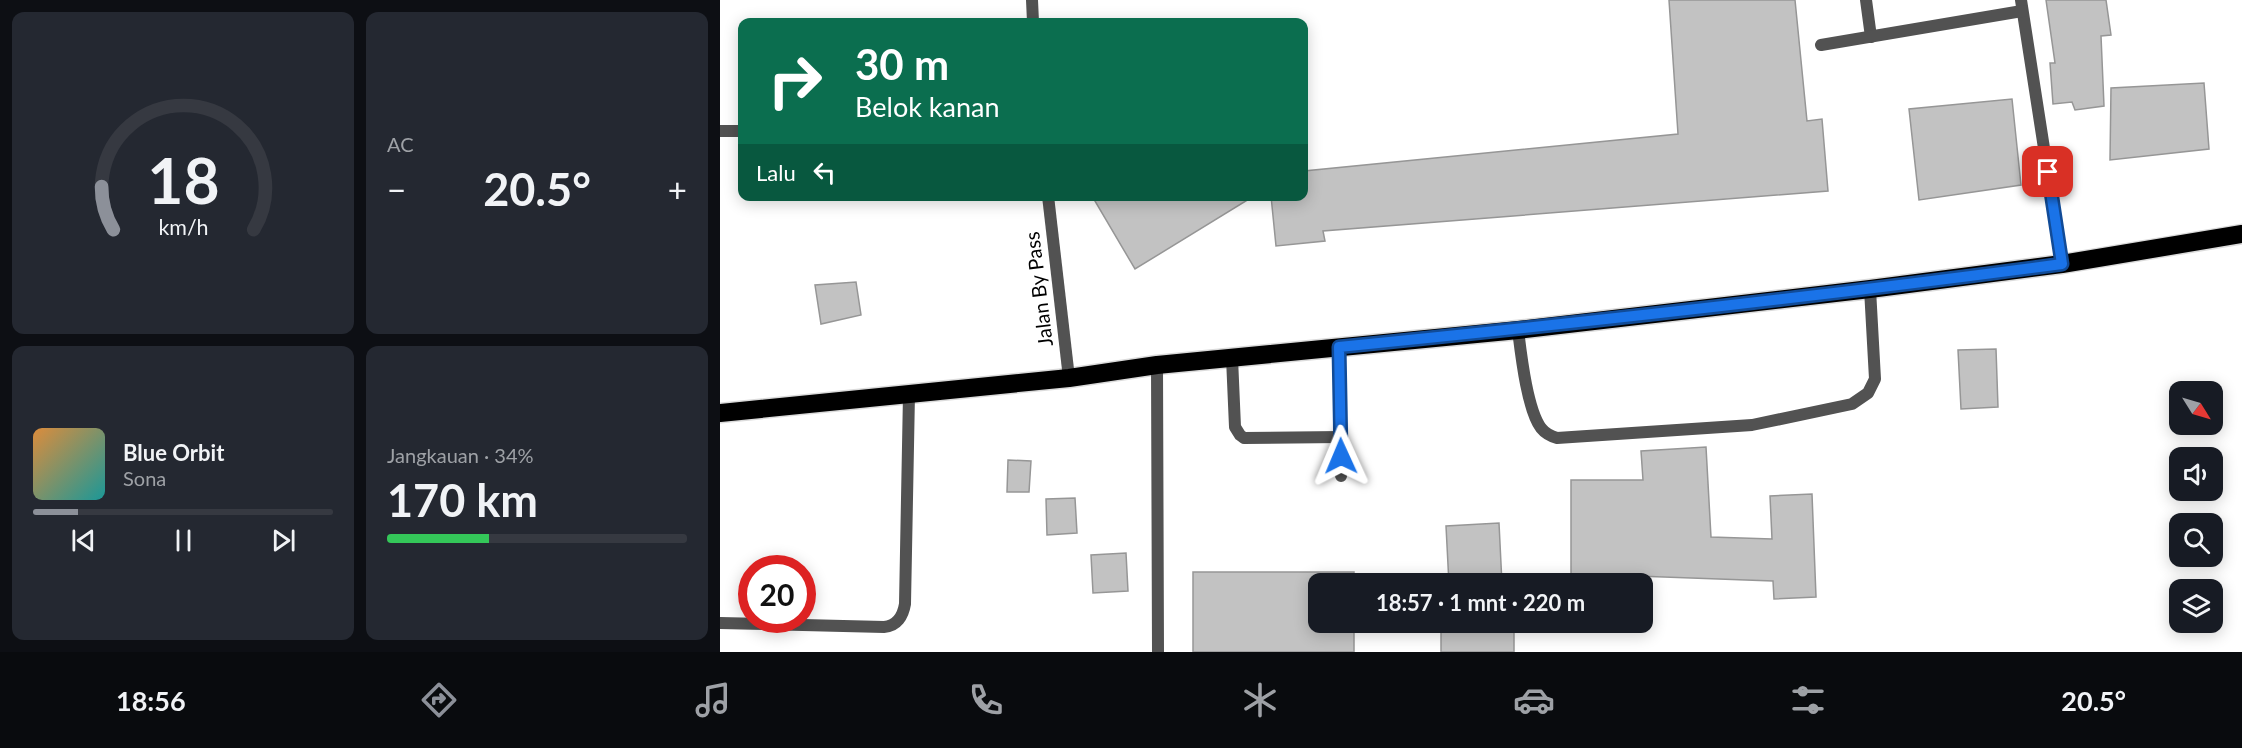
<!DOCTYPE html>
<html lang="id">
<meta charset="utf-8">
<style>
:root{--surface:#171b24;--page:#242831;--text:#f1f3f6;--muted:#9ea1a6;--line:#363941;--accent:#8c9099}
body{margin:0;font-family:Lato,sans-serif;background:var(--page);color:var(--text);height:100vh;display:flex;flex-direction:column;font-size:22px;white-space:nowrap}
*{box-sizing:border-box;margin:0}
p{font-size:20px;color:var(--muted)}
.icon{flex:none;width:33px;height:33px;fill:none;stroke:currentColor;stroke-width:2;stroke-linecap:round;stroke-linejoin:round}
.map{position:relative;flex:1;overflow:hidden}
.side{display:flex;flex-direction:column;gap:12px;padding:12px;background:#0d0f14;width:720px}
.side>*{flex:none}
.guide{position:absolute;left:18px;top:18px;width:570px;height:183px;border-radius:12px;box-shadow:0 3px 15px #0003;background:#0b6e4f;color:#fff;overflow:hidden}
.needle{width:39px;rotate:127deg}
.controls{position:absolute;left:1449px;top:381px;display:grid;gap:12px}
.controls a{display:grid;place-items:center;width:54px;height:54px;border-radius:12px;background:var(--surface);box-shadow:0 3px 15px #0003;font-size:30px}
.speed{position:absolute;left:18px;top:555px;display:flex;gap:12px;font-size:30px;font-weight:700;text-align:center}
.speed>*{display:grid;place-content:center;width:78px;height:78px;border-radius:50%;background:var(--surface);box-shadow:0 3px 15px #0003;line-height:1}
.speed .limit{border:9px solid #d22;background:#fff;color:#111}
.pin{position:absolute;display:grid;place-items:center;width:51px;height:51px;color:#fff;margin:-26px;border-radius:12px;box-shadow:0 3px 9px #0006}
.me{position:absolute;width:66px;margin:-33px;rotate:359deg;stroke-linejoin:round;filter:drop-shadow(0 0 4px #0008)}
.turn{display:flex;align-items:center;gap:21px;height:126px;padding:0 18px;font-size:27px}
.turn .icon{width:78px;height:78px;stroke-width:2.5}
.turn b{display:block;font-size:42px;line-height:51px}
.then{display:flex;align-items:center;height:57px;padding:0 18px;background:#0003;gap:12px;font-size:22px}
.big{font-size:45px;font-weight:700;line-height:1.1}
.side .tile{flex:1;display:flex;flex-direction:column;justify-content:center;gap:9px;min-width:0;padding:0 21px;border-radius:12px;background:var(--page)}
.side .dial{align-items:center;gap:0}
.dial svg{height:156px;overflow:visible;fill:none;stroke:var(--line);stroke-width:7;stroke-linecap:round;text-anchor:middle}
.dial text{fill:var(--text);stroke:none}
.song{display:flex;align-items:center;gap:18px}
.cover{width:72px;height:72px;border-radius:9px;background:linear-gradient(135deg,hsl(30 70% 55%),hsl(180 70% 35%))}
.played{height:6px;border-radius:3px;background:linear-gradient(90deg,var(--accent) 15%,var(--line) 15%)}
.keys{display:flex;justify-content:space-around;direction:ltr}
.heat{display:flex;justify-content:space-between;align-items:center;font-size:33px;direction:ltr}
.charge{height:9px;border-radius:4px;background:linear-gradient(90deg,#34c759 34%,var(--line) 0)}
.side .tiles{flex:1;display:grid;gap:12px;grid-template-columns:repeat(2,1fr)}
.trip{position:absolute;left:588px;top:573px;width:345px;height:60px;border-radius:12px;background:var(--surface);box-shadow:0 3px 15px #0003;font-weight:700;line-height:60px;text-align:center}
.tabs{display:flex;height:96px;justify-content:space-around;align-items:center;background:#090b0e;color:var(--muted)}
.tabs .icon{width:42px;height:42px}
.tabs .selected{color:var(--accent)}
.tabs b{font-size:27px;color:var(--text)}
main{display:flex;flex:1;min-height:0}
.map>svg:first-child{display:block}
.building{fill:#c2c2c2;stroke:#969696;stroke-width:1.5}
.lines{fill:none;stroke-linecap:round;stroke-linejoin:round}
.highway-casing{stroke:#dbdbdb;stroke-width:21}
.lane{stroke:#525252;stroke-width:12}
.street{stroke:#525252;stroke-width:12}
.highway{stroke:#000;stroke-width:18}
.route-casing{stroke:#114b97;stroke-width:15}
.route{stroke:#1a73e8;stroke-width:10}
.labels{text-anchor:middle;stroke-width:5;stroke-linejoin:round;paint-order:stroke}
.street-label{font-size:20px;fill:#000;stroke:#fff}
</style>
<main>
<section class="side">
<div class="tiles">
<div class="tile dial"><svg viewBox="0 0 100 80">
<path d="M14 69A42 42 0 1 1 86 69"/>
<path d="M14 69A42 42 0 0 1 8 47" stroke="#8c9099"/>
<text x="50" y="56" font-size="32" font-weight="700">18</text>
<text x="50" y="72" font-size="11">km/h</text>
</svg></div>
<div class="tile"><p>AC</p>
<div class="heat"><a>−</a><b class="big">20.5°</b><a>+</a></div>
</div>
<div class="tile">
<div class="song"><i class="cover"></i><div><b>Blue Orbit</b><p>Sona</p></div></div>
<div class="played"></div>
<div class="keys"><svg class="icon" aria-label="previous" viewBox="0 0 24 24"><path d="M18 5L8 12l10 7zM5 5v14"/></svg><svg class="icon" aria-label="pause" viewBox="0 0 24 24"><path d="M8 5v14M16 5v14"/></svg><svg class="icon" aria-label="next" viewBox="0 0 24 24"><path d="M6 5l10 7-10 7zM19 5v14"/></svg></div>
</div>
<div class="tile"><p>Jangkauan · 34%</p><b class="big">170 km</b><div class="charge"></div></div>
</div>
</section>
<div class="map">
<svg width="1522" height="652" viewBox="0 0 1522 652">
<rect width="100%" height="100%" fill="#fff"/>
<g class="building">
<path d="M949,0H1075L1087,121L1102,119L1108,191L603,231L605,241L556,246L551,196H584V171L958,134Z"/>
<path d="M1326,0H1386L1391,35L1381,36L1384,106L1355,110L1352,102L1333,104L1330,63H1335Z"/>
<path d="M1484,83L1489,149L1390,160L1391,88Z"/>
<path d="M1292,99L1301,185L1199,200L1189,109Z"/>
<path d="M372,196H534L415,269Z"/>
<path d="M136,282L141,315L101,324L95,285Z"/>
<path d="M1276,349L1278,407L1241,409L1238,350Z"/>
<path d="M986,447L991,537L1052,539L1050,496L1092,494L1096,597L1054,599L1053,581L889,575V584H851V480H923L921,451Z"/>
<path d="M288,460L311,461L309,492H287Z"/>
<path d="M355,498L357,533L327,535L326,499Z"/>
<path d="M779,523L782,584H729L726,526Z"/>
<path d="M406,553L408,591L373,593L371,555Z"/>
<path d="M473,572H634V584H598V622H634V652H473Z"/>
<path d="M794,630V652H721V632Z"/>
</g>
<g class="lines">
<g class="highway-casing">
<path id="highway" d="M0,413L349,378L437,365L798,330L1150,289L1342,264L1522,234"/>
</g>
<g class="lane">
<path d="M798,330C801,354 807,409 821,428C825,433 830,436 837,438L1032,425L1132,404L1148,393L1155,379L1150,289"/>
<path d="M619,347L621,476"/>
<path d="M512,358L515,427L520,435L524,438L621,437"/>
</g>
<g class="street">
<path d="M312,0L313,22"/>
<path d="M1146,0L1151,37"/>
<path d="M1301,0L1342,264"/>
<path d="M1101,45L1302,11"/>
<path d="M0,131H22"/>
<path d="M328,196L349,378"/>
<path d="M437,365L438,652"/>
<path d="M0,623L164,627C177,626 183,616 185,604L189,394"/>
</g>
<use href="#highway" class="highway"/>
</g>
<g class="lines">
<g class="route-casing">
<path id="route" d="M621,456L619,347C861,323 1102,296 1342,264L1328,172"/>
</g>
<use href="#route" class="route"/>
</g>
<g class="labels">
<g class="street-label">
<text transform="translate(319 289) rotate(-97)" y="7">Jalan By Pass</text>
</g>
</g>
</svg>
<div class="controls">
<a><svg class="needle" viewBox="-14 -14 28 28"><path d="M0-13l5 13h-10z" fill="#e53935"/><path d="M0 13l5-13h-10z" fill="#9ea1a6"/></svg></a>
<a><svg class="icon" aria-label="sound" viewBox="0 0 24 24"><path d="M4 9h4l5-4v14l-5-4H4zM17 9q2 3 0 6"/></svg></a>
<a><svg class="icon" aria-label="search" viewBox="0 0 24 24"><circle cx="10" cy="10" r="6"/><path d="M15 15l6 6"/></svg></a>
<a><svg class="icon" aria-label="layers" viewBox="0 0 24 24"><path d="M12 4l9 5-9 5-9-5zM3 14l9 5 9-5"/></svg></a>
</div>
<div class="speed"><div class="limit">20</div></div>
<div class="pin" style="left:1328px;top:172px;background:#d93025"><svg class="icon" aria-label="arrive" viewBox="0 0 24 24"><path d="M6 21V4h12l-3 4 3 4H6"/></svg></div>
<svg class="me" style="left:621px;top:456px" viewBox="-20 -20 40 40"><path d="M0-17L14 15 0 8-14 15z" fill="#1a73e8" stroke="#fff" stroke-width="4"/></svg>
<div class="trip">18:57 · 1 mnt · 220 m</div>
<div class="guide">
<div class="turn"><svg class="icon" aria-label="right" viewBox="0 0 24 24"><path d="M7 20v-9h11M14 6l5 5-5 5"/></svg><div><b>30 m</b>Belok kanan</div></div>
<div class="then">Lalu<svg class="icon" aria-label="left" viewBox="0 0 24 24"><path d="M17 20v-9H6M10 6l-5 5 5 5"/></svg></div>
</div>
</div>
</main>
<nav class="tabs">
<b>18:56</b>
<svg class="icon selected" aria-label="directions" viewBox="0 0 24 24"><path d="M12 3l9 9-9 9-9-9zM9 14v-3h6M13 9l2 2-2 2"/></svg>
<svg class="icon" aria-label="music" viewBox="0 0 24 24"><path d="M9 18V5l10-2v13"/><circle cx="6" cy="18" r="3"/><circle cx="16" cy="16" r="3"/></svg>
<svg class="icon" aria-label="phone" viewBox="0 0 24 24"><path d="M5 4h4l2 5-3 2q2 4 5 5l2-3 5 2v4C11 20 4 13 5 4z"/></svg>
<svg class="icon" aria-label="climate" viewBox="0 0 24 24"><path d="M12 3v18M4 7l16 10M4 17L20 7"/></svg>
<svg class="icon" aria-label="car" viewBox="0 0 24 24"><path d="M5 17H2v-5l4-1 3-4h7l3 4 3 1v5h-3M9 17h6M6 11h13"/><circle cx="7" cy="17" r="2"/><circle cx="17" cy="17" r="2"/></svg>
<svg class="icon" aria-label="filters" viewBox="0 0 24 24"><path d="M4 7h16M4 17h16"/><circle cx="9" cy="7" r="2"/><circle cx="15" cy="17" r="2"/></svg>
<b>20.5°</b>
</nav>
